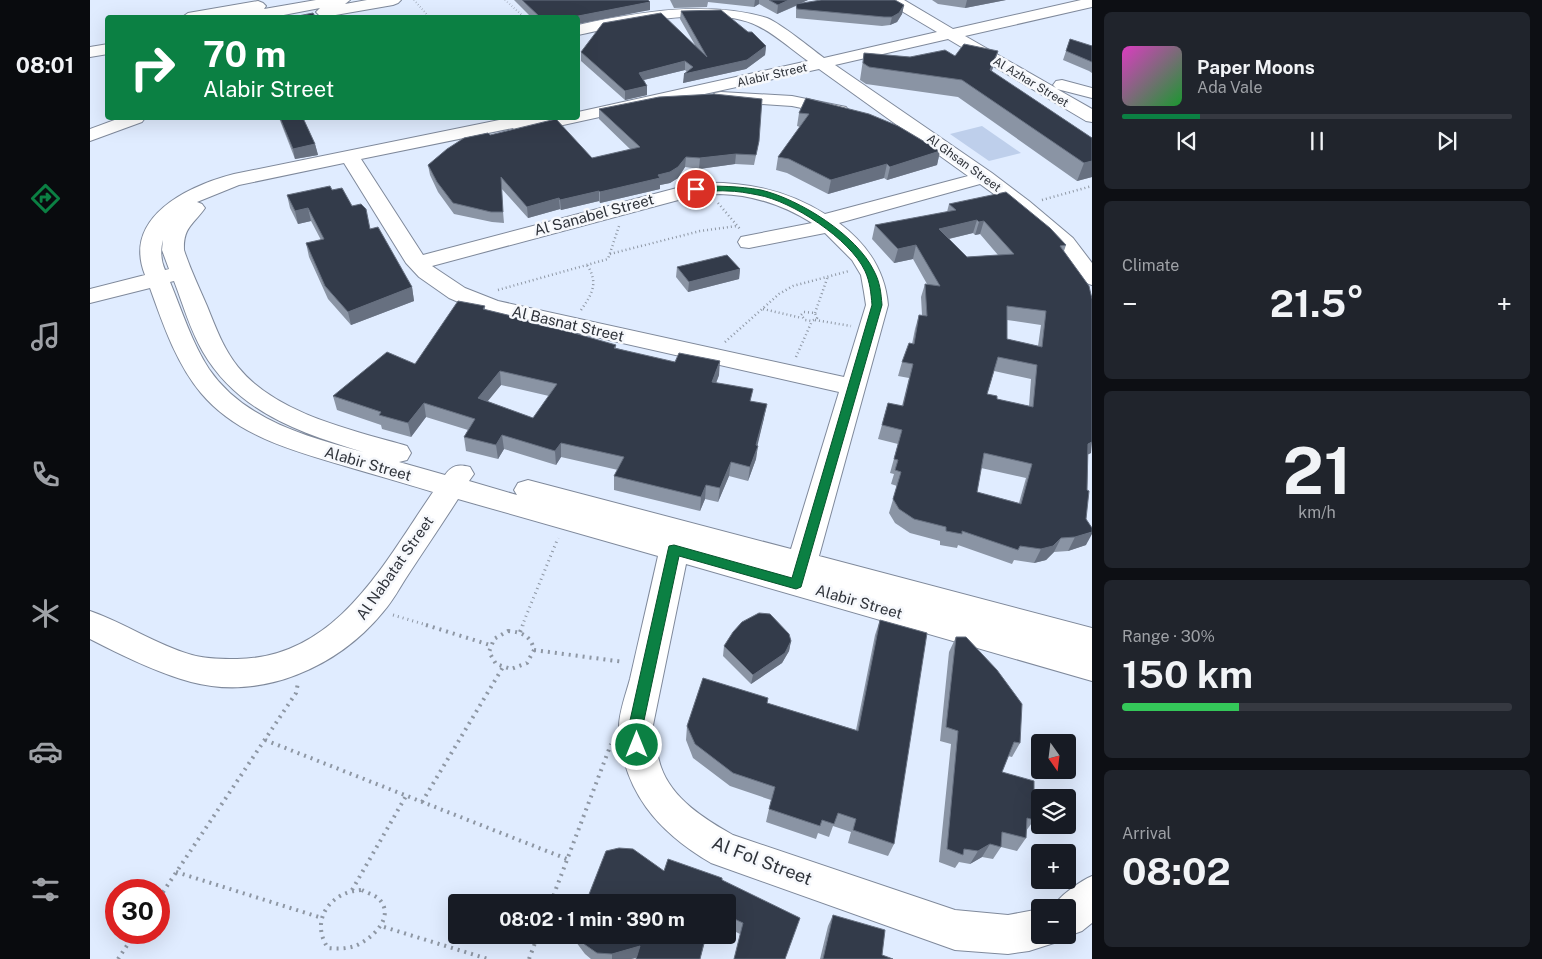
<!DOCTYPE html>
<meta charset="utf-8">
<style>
:root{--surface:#171b24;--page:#20242c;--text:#f1f3f6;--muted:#9ea1a6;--line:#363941;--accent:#0b8043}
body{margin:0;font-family:"Public Sans",sans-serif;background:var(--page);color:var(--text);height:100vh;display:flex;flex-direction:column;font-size:19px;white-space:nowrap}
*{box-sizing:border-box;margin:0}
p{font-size:16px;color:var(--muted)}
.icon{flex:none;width:28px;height:28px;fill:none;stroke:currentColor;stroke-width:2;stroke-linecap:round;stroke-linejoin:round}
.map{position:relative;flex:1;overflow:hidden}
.side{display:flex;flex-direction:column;gap:12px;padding:12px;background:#0d0f14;width:450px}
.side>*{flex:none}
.hud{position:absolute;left:15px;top:15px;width:475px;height:105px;border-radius:5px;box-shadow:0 5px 20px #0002;background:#0b8043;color:#fff;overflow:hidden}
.needle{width:32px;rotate:166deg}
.tools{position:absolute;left:941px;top:734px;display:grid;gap:10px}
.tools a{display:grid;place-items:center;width:45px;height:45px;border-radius:5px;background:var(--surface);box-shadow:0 5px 20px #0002;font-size:25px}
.speed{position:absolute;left:15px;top:879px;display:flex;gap:10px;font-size:25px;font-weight:700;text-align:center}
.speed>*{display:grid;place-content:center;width:65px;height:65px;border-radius:50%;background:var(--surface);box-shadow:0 5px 20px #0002;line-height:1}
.speed .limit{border:8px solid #d22;background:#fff;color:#111}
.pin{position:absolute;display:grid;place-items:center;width:42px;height:42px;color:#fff;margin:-21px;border:2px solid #fff;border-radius:50%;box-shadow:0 1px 5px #0007}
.me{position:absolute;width:55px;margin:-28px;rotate:0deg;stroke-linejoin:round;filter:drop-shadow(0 0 4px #0008)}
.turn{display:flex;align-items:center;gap:18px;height:105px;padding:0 15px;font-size:22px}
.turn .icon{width:65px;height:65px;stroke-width:2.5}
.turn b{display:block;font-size:35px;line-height:42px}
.big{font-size:38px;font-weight:700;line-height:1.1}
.side .widget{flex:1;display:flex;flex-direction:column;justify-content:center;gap:8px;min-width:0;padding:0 18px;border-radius:8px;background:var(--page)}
.side .dial{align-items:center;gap:0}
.dial b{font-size:65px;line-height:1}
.song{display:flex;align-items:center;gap:15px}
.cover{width:60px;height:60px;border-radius:8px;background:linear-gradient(135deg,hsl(310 70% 55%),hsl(130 70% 35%))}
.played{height:5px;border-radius:2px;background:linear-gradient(90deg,var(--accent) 20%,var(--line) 20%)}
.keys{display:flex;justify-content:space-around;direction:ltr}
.heat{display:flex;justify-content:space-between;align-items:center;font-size:28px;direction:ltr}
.charge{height:8px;border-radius:4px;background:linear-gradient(90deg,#34c759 30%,var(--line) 0)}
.trip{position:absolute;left:358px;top:894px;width:288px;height:50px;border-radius:5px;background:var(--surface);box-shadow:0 5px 20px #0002;font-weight:700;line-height:50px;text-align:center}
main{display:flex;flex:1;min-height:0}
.dock{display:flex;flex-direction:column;width:90px;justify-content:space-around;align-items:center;background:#090b0e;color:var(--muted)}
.dock .icon{width:35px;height:35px}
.dock .current{color:var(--accent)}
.dock b{font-size:22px;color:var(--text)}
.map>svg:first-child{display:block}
.green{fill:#becfeb}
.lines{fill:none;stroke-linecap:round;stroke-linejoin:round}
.minor-casing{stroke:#7f899b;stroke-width:2}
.path-far3{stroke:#8e97a4;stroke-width:2;stroke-dasharray:0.5 2.5;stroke-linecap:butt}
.path-far2{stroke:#8e97a4;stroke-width:2.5;stroke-dasharray:1 3;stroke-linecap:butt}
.path-far1{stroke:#8e97a4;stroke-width:3;stroke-dasharray:1 4;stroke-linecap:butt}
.path{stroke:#8e97a4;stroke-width:4;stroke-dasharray:2 5;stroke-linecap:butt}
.minor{fill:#fff;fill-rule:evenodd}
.wall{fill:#8a94a4;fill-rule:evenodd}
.shaded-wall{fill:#677080}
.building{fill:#333b4a;stroke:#677080;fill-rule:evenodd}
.route{fill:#0b8043;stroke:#07532c}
.labels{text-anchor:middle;stroke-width:5;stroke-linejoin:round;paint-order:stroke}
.far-street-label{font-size:12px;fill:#2e3239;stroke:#f6f8fc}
.street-label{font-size:15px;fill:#2e3239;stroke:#f6f8fc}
.near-street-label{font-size:18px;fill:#2e3239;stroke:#f6f8fc}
</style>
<main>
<nav class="dock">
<b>08:01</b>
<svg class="icon current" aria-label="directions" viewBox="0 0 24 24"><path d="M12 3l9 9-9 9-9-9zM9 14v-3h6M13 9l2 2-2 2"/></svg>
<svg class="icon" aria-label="music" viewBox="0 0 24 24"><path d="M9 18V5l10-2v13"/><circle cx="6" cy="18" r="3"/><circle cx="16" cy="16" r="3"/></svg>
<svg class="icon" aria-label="phone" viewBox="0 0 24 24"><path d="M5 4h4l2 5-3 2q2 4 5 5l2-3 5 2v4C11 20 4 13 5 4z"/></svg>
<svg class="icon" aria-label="climate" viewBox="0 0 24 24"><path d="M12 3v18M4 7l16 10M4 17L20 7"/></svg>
<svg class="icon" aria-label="car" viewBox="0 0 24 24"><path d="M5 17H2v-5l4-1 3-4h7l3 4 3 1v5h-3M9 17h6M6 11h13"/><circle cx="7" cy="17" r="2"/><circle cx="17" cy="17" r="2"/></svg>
<svg class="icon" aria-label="filters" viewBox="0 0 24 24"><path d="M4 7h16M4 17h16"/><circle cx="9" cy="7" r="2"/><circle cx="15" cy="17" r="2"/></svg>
</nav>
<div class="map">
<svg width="1002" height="959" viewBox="0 0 1002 959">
<rect width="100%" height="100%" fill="#e0ecff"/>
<path class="green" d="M892,126L931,153L899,161L860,134Z"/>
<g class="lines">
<g class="minor-casing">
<g id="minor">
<path d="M226,0H260L255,4L277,0H311L308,3L303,5L234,17L229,15L226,12L230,8L178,18H141L142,15L128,18H91L98,13L168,1L173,3L176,6L174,9Z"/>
<path d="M795,0H814L863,29L991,0H1002V7L875,36L966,88L963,85L966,81L972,80L1002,88V98L967,89L1002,109V122L996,121L858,39L745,65L902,173L939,201L983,238L1002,263V285C987,281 978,261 968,249C947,223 917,204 890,184L749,223C777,244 795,270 798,305L729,556L1002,628V681L596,564L563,725C565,739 566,753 571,767C582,799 616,820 643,835L865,910L918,915L950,909V935H967L964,943L939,951L918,954L865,950L621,863C568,832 532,791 529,727C529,712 536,694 540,679C549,638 559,597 568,556L368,499C352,524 335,549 318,575C310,587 303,601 293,612C248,667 172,701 101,682C68,673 31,655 0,639V611C35,623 66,645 102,655C116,659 132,659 147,659C247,658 294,563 343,492C314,483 285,475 255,466C204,451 147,436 111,393C86,363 73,324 60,288L0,303V289L55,275C32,217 98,186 144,174L419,118H488V112L718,61C702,50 686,35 668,26C625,3 534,25 488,35V25C548,12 618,0 677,18C693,25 719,47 734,58L847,32L798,3ZM729,69L878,176L735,214C695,189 653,181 606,183L333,255L271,159L423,128L426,132L432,134ZM254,163L316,263L329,277L359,298L380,307L413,316L749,392L701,549L438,480L428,483L424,490L427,495L379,481L384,474L380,467C368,464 362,465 355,475L309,462L317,460L321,453L317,446C262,430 186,414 148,367C133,348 126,328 117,306C109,287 100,269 94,250C93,227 104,224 115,208L112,204L107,202L149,185ZM630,194C664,195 693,205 722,223L651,237L648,242L651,247L659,248L735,233L762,260L771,275L774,292L776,305L754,377L408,301L375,288L342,266L607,195ZM73,240L72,250L79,269L75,270C71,261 70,250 73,240ZM84,281C93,304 100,330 113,352C148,412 210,433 273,452C217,437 154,420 119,369C102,343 92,311 80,282Z"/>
<path d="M18,44V54L0,57V47Z"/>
<path d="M631,92L702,96L756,107L759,111L756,115L750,116L702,106L625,101L622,97L625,93Z"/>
<path d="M30,118H55L52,122L0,141V129Z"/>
<path d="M1002,876V923L992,931L978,936L975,935H978V908H963C967,897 992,880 1002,876Z"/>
</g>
</g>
<g class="path-far3">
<path d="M324,0L340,18"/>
<path d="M415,0L435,18"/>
</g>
<g class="path-far2">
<path d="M952,200L1002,186"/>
<path d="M628,203L650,229"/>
<path d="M520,254L610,231L647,226"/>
<path d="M408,290L518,259L529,226"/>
<path d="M673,309L712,318"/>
<path d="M491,310C502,294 509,283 497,265"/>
<path d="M714,312L725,313L727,318L722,321L715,320L711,315Z"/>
<path d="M725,313L738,276"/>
<path d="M725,320L761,326"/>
<path d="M635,342L689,294L703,286L759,271"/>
<path d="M706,357L722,321"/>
</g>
<g class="path-far1">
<path d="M303,615L340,626"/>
<path d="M432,626L468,538"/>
</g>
<g class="path">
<path d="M336,625L400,645"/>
<path d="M418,631C432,632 441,636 444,650L437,663L421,669L406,664L399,652L404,639Z"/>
<path d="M430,632L433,625"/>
<path d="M444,650L534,662"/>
<path d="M175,740L477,859"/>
<path d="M332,802L413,667"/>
<path d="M86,872L232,918"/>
<path d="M262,890L316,796"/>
<path d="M272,890C277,893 285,895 289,899C306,917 282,939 265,946C256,949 247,949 238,948C219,920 241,891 272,890Z"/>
<path d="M69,898L206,693L208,683"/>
<path d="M461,902L521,744"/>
<path d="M294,927L398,959"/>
<path d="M28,959L46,932"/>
<path d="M439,959L448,935"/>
</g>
<use href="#minor" class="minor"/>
</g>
<g class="wall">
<path d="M424,0H558L560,10L488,18H442Z"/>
<path d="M580,0H718L711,3L814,5L812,14L807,22L800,25L792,26L706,18V6L687,14L669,4L664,7L618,2L617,7L584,8Z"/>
<path d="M842,0H916L875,8L848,4Z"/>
<path d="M591,11L658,32L676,46L675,55L656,69L593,83L597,72L595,70L554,80L557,86V95L535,100L491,61V52L605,45L590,19Z"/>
<path d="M980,39L1002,46V73L999,71L973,60Z"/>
<path d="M908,51L901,71L1002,138V177L987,181L868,97L776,84L770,80L774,53L820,57L865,56Z"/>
<path d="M716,98L850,151L847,165L797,180L794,178L738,194L697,173L686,170L688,157L710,127L707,126L709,113Z"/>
<path d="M509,109L669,141L664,165L645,164L609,169L595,167L588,178L580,183L570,185V189L510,203L509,201L471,210L470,209L438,218L411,188L414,223L402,222L364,214L348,192L340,175L338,165L400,135L502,158L541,150L509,119Z"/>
<path d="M189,118H213L225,144L228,155L205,159Z"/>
<path d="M242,190L262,206L280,229L322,287L324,301L261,325L238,299L219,257L216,243L231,240L221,221L208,224L200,208L197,195Z"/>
<path d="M859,204L976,245L974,251L1001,453L998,454L996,519V545L978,551L964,552L956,560L944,563L924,560L922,564L868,545L867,548L850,545V541L820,533L805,523L799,513L807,486L801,484L804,474L800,473L808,444L788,439L798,403L812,406L819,378L808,376L812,362L822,344L825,329L829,315H832L831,297L835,284H837L823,259L804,263L782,239L785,225L857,212ZM883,233L885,235L890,234L908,255L877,257L859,239ZM917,320L951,325L948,346L917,339ZM904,371L941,379L939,406L907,399L897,394ZM891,468L936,478L929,503L887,492Z"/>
<path d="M587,267L650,269L649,279L598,292L586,277Z"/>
<path d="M395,306V310L442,321V324L526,345V348L629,375L626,383L662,402L674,418L667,445L666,459L658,481L639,476L628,502L615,499L610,511L524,490V476L528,470L471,457L466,465L414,449L408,459L376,451L374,437L378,430L336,417L321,437L292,429L291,425L247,410L243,396L325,364ZM411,385L459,396L443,418L397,401Z"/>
<path d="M790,620L804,844L798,856L758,843L761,832L743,826L739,837L728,833L726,839L676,822L681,800L640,786L603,758L596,740L597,726L677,703L766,730L785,635Z"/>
<path d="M866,637L930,743L922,757L918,756L912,772L944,820L936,831V838L927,851L911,847L903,859L892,857L880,864L869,862L865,868L849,862L861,744L850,741L859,652Z"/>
<path d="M701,641L699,651L692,663L661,684L633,656L634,646Z"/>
<path d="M574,871L632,880L695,959L650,934L636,927V902Z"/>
<path d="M743,915L792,955L803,959H730L738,926Z"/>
<path d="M486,935H617L610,959H546L547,958L541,959H501L495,954L486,942Z"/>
</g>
<g class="shaded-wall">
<path d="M665,0H669V4L664,7Z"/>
<path d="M699,0H718L687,14L688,5Z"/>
<path d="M877,0H916L875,8Z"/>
<path d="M560,2V10L488,24V18H478Z"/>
<path d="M814,5L812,14L807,22L800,25L802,17Z"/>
<path d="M676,46L675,55L656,69L593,83L594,74Z"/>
<path d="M908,51L903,68L895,87L900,70Z"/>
<path d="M595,61V70L549,81V73Z"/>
<path d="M557,86V95L535,100V91Z"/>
<path d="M225,144L228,155L205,159L203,149Z"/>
<path d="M850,151L847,165L797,180L800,167Z"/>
<path d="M646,154L645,164L609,169L610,158Z"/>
<path d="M596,157L595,167L588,178L580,183L570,185V189L510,203V192L568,175Z"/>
<path d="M1002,161V177L987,181L994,163Z"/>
<path d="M797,164L794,178L738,194L741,180Z"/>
<path d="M509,191V201L471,210L470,200Z"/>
<path d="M469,198L470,209L438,218L437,207Z"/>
<path d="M218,208L221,221L208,224L205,211Z"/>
<path d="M887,220L883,233L845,242L849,229Z"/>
<path d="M894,221L890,234L885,235L889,222Z"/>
<path d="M826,245L823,259L804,263L808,249Z"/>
<path d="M650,269L649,279L598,292L599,282Z"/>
<path d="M322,287L324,301L261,325L258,312Z"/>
<path d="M630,361L629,375L621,396L622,382Z"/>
<path d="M410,371L411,385L389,412L388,398Z"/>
<path d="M334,403L336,417L321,437L318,423Z"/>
<path d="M677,404L674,418L665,456L668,446L666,459L658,481L660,467Z"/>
<path d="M412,435L414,449L408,459L406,445Z"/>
<path d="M1002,442L1001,453L991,458L998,444Z"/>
<path d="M471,443V457L466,465L465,451Z"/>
<path d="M641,462L639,476L628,502L630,488Z"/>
<path d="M616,485L615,499L610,511L611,497Z"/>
<path d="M1002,532V534L996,545L978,551L985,537Z"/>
<path d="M971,538L964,552L956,560L944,563L951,549Z"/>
<path d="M701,641L699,651L692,663L661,684L663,675Z"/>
<path d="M900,844L892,857L880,864L888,851Z"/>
<path d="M550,946L549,957L541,959H522V954Z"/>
</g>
<g class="building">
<path d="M432,0H558L560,2L478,18H451Z"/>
<path d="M679,0H699L688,5Z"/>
<path d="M731,0H805L814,5L809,13L802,17H794L707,9L706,4Z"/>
<path d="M631,10L658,32H662L676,46L657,60L594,74L603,67L595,61L549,73L557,86L535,91L491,52L513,23L571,13L617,57L591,11Z"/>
<path d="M223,13L226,18H198Z"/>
<path d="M980,39L1002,46V62L976,51Z"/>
<path d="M874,44L908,51L900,70L1002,138V161L994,163L872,80L779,67L773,63L774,53L820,57L855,50L865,56Z"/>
<path d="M624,94L672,99L669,141L666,155L646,154L610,158L596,157L588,167L580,172L568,175L570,178L510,192L509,191L470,200L469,198L437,207L411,177L413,212H401L363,203L347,182L338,165L357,149L374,138L398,133L400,135L466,119L502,158L550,147L509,109L569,97Z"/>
<path d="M716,98L779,114L808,126L850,151L800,167L797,164L741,180L699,159L688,157L719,114L709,113Z"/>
<path d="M190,118H213L225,144L203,149Z"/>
<path d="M240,186L242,190L252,188L262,206L271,204L276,209L280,229L288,227L322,287L258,312L235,286L216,243L234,239L218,208L205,211L197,195Z"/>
<path d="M916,192L960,228L976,245L970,246L999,286L1002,299V442L998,444L997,490L999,491L996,519L1002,528V532L985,537L971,538L963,546L951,549L930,546L928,550L872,531V534L856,531V527L824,519L809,509L803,499L811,472L805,470L808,460L804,459L812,430L792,425L798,403L813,406L823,364L812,362L819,343L824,344L829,315L837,316L835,284L850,286L826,245L808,249L785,225L866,210L859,204ZM887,220L889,222L894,221L924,254L877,257L849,229ZM917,306L956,311L952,347L917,339ZM908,357L947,365L943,407L907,399V396L897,394ZM894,453L942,464L931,504L887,492Z"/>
<path d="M637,255L650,269L599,282L587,267Z"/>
<path d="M368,301L395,306L393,309L442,321L441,323L484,333L526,345L524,348L585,362L589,353L630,361L622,382L663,389L660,401L677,404L666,445L668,446L660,467L641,462L630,488L616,485L611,497L524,476L534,457L471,443L465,451L412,435L406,445L374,437L385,419L334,403L318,423L289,415L291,412L243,396L297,352L325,364ZM410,371L467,384L443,418L388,398Z"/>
<path d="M669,613L680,614L699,634L701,641L695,653L663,675L634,646L643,632L652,622Z"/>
<path d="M790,620L837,633L804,844L763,830L766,819L748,813L744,824L732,820L730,826L679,809L685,787L643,773L605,744L597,726L613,678L678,698L677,703L768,731Z"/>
<path d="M866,637H876L907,670L932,704L930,743L924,742L912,772L944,781V820L937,818L936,838L912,832L911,847L900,844L888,851L874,849L873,855L857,849L868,731L856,727Z"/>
<path d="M529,848L543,849L574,871L578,859L632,878V880L710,918L695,959H644L653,923L636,915V902H496L516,851Z"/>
<path d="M743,915L795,930L792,955L803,959H733Z"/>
<path d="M488,935H616L610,959H546L550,946L522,954L507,953L494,944Z"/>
</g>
<path class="route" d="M606,186C627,186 649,186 671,190C709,199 767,235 784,271C790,282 791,293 792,305L711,587L706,589L589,556L553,725L554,745L552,750L547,752L542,750L540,745L539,725L578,550L579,546L584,545L702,578L782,305C781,293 780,282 775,271C760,239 702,201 668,195C658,193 647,191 637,191C626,190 614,193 603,191V187Z"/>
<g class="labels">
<g class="far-street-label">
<text transform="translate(682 75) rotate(-13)" y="4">Alabir Street</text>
<text transform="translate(941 82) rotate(31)" y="4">Al Azhar Street</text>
<text transform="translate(874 163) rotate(36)" y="4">Al Ghsan Street</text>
</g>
<g class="street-label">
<text transform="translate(504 215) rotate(-15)" y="5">Al Sanabel Street</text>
<text transform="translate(478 324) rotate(13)" y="5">Al Basnat Street</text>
<text transform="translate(278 464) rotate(16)" y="5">Alabir Street</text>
<text transform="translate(305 568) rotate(-55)" y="5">Al Nabatat Street</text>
<text transform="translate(769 602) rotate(16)" y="5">Alabir Street</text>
</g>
<g class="near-street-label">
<text transform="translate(672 861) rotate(21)" y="6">Al Fol Street</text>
</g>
</g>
</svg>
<div class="tools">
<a><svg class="needle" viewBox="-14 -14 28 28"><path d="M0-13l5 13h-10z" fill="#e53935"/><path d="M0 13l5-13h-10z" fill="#9ea1a6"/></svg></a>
<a><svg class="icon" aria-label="layers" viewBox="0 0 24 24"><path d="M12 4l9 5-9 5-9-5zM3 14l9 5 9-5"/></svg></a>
<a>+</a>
<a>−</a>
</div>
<div class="speed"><div class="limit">30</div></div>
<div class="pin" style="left:606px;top:189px;background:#d93025"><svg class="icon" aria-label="arrive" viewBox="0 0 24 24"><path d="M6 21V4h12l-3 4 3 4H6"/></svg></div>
<svg class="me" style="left:547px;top:745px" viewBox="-20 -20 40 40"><circle r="17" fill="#0b8043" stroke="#fff" stroke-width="3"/><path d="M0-11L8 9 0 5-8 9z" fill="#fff"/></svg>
<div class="trip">08:02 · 1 min · 390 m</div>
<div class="hud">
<div class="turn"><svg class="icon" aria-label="right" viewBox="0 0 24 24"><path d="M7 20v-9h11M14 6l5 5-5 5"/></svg><div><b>70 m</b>Alabir Street</div></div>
</div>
</div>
<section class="side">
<div class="widget">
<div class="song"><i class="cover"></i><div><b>Paper Moons</b><p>Ada Vale</p></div></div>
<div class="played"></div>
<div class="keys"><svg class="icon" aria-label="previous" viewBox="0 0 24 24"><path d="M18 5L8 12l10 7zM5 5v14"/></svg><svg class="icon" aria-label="pause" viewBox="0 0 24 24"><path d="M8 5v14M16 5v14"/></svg><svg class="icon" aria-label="next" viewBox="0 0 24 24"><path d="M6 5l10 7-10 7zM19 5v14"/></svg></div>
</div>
<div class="widget"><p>Climate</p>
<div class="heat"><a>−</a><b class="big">21.5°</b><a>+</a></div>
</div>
<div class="widget dial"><b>21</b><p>km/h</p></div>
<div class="widget"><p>Range · 30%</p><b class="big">150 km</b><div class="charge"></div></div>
<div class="widget"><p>Arrival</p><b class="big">08:02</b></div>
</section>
</main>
